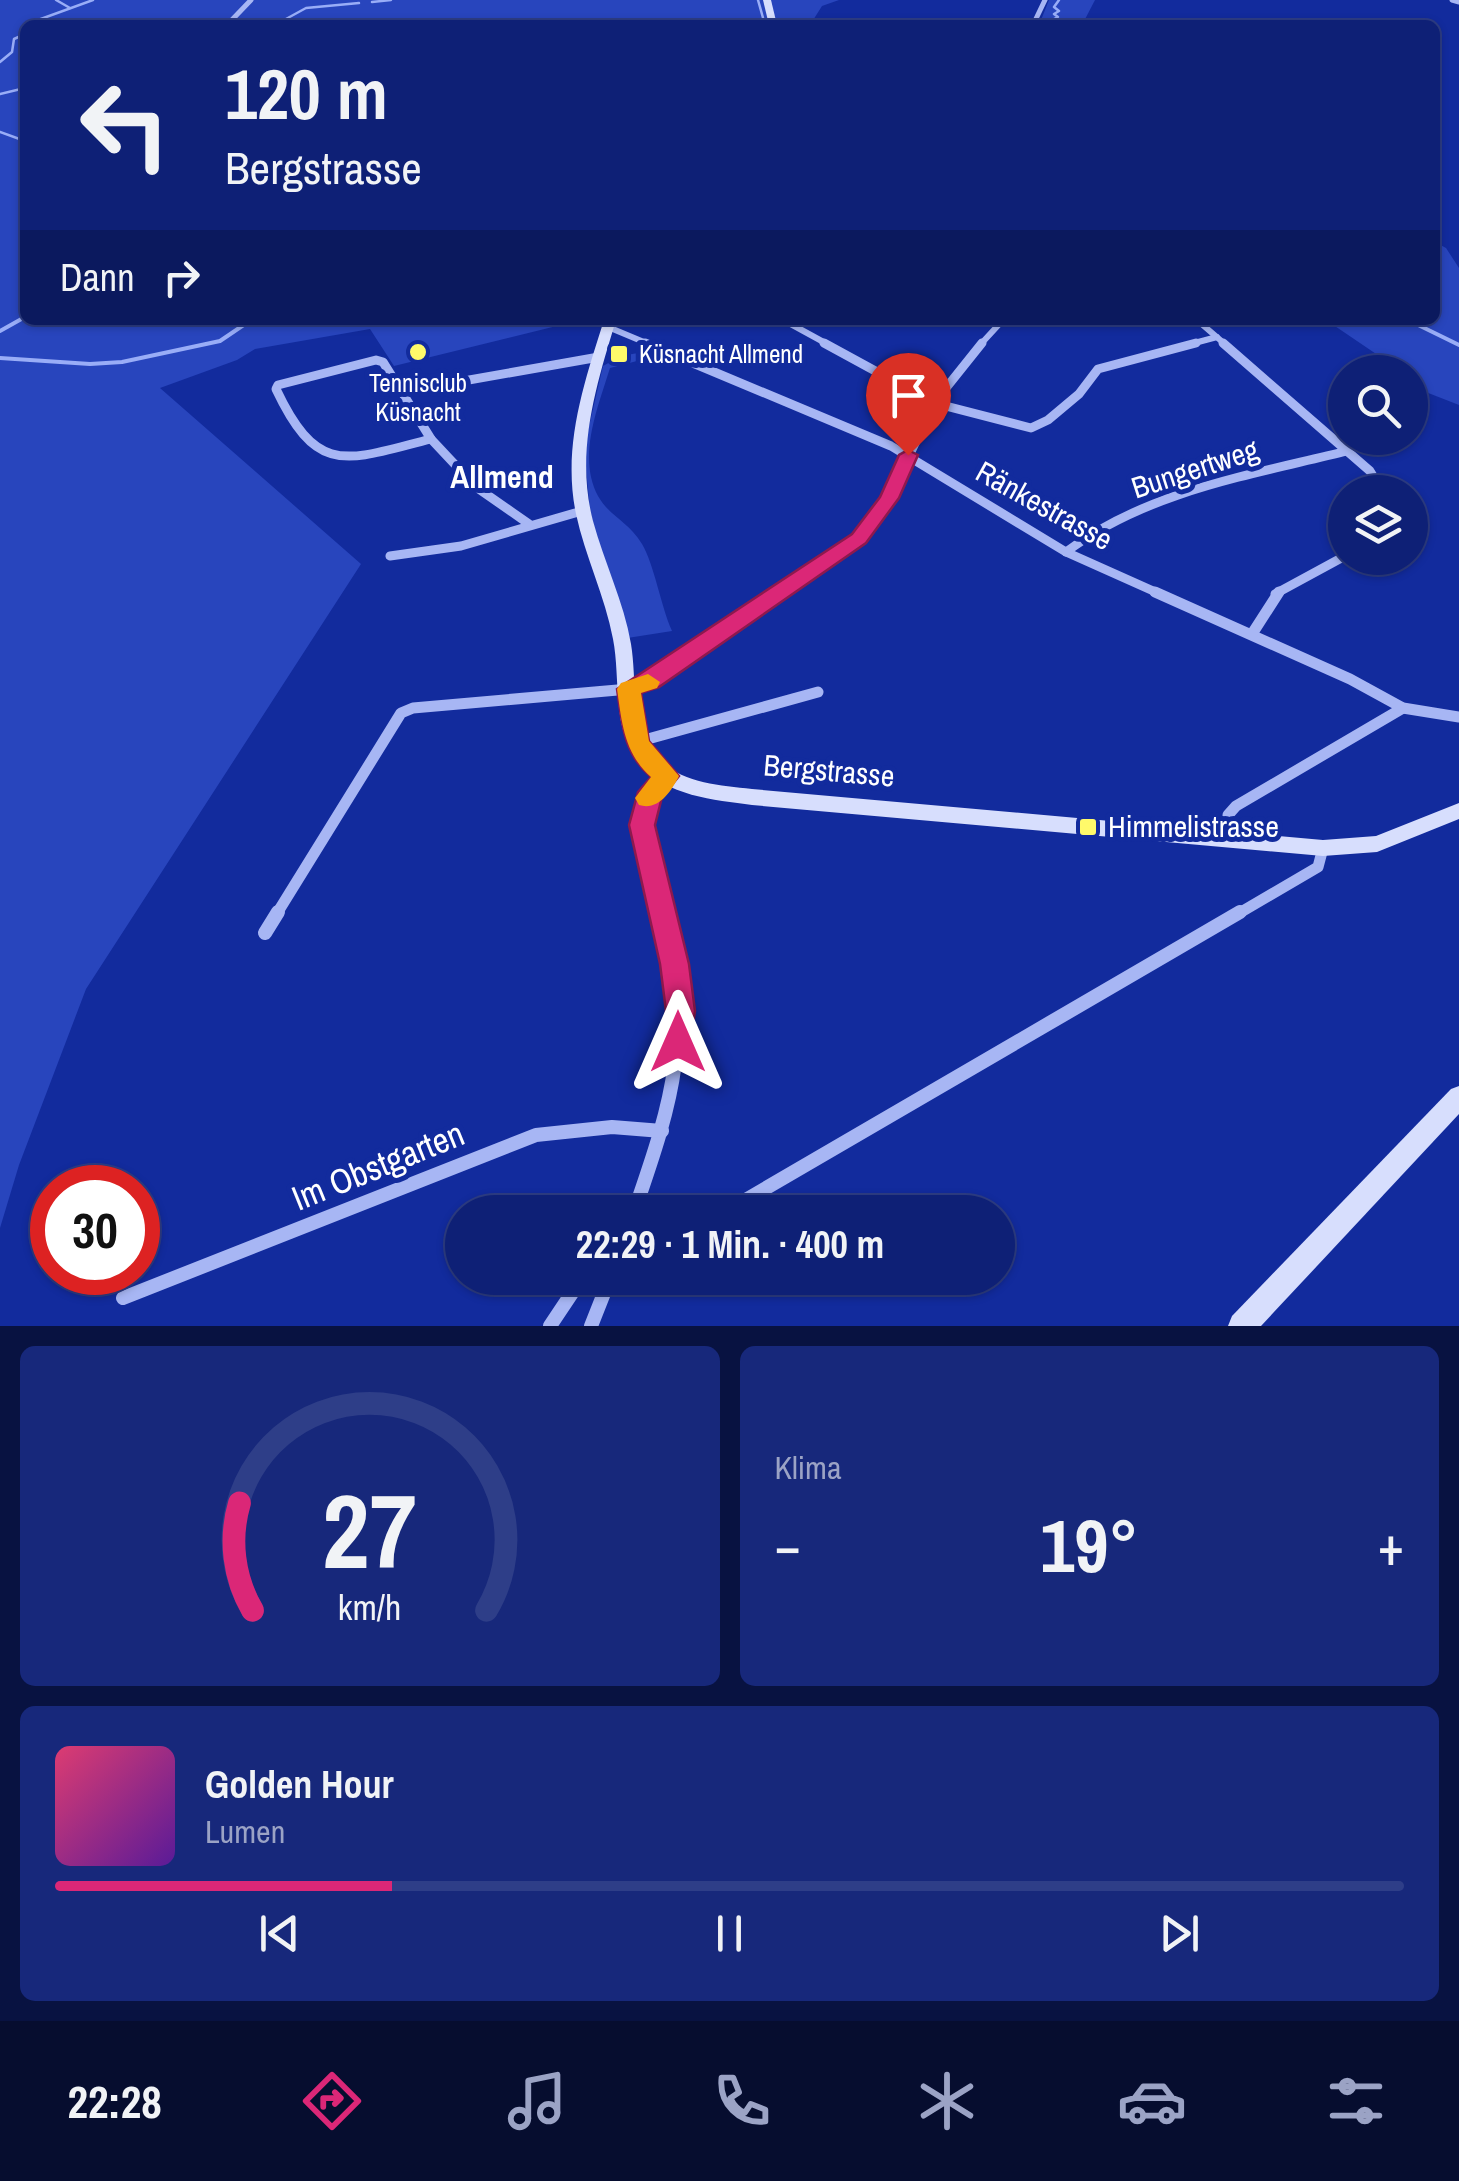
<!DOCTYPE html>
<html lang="de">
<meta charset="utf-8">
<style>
:root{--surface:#0e2076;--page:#17287b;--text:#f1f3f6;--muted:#9ba3c5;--line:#2e3e88;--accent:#db2777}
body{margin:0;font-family:"Archivo Narrow",sans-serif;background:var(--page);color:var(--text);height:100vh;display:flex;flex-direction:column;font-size:38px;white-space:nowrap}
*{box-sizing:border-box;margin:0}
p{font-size:32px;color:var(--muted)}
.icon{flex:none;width:55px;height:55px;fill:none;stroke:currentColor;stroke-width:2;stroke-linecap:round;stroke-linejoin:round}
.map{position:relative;height:1326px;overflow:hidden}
.sheet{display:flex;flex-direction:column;gap:20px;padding:20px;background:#081241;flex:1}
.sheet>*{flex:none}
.hud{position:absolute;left:20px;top:20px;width:1420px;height:305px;border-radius:15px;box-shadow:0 2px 8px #0004,0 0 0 2px var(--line);background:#0e2076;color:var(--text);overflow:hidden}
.buttons{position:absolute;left:1328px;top:355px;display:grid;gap:20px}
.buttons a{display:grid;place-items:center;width:100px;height:100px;border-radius:50%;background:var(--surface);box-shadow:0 2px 8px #0004,0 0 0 2px var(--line);font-size:50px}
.speed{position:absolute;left:30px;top:1165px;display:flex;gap:20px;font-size:50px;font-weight:700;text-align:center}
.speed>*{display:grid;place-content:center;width:130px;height:130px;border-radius:50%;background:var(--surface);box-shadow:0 2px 8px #0004,0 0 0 2px var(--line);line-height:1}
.speed .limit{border:15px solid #d22;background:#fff;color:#111}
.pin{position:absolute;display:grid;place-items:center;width:85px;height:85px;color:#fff;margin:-102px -42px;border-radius:50% 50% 50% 0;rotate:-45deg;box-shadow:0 0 10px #0007}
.pin .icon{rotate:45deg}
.me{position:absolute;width:110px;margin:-55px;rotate:0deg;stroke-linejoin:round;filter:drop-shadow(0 0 8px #0008)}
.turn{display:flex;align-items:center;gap:35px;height:210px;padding:0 40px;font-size:45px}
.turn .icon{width:130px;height:130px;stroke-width:2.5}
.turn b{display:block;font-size:70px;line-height:85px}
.then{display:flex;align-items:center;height:95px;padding:0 40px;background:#0003;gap:20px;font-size:38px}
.big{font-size:75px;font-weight:700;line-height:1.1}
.sheet .tile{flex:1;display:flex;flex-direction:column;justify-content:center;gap:15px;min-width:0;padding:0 35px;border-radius:15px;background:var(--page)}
.sheet .dial{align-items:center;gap:0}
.dial svg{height:260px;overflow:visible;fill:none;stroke:var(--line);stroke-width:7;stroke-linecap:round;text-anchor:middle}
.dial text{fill:var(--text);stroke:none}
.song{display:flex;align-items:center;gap:30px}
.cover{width:120px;height:120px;border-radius:15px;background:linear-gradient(135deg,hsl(340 70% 55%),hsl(270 70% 35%))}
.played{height:10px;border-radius:5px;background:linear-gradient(90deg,var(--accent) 25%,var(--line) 25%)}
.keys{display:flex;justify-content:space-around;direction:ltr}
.heat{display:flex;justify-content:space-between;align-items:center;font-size:55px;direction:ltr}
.sheet .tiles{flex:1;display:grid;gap:20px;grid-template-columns:1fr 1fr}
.tile:last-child{grid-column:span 2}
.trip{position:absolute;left:445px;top:1195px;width:570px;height:100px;border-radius:50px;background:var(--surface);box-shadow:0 2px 8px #0004,0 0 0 2px var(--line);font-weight:700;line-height:100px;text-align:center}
.menu{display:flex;height:160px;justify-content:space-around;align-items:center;background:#060d2f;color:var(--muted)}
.menu .icon{width:70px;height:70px}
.menu .active{color:var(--accent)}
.menu b{font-size:45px;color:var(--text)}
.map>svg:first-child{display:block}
.green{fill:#2845bd}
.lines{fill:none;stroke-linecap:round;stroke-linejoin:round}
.stream-far1{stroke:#99adf7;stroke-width:2.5}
.stream{stroke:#99adf7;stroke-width:4}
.street-far4{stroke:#a7b6f4;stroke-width:5}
.street-far3{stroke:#a7b6f4;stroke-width:6}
.street-far2{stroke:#a7b6f4;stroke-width:9}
.street-far1{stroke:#a7b6f4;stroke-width:11}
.street{stroke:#a7b6f4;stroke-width:14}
.secondary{fill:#d7defd;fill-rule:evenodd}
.route{fill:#db2777;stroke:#8e194d;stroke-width:2.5}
.slow{fill:#f59e0b}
.poi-dot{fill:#fffa6a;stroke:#122b9d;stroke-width:4}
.labels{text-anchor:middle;stroke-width:10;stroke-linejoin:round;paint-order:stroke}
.far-poi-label{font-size:25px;fill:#fff;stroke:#122b9d;text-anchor:start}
.street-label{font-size:30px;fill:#fff;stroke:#122b9d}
.poi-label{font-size:30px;fill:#fff;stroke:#122b9d;text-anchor:start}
.neighbourhood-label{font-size:32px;font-weight:bold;fill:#fff;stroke:#122b9d}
.near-street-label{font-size:35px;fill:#fff;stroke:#122b9d}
</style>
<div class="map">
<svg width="1459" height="1326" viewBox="0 0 1459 1326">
<rect width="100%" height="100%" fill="#122b9d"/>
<g class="green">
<path d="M0,0H839L822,6L810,25H25V320H581L394,366L370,329L255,349L237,360L160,388L361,564L86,989L19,1165L0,1228Z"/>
<path d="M1049,0H1095L1082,25H1039Z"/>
<path d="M1435,242L1446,248L1459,268V405L1418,389L1410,391V372H1378L1375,369L1388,362L1326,320H1435Z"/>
<path d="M655,350L664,354L610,368C598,407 577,457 598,496C610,517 628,521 642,544C654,564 661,606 672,631L621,639L590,510L584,448L603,366L621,356Z"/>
</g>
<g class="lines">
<g class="stream-far1">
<path d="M56,0L70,8"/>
<path d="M758,0L765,25"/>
<path d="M372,2L391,0"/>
<path d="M37,25L38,20L93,0"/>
<path d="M275,25L306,8L359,3"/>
<path d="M1057,25L1052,20L1058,17L1054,14L1059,11L1054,7L1059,0"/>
<path d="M0,62L12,52L14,39L25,34"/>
<path d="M0,94L25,88"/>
<path d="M0,132L25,141"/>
</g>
<g class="stream">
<path d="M1408,320L1459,345"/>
<path d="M0,331L25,317"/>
<path d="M0,358L90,364L122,362L220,341L251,320"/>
</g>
<g class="street-far4">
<path d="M1452,0L1459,2"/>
<path d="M227,25L251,0"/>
<path d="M1033,25L1045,0"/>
</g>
<g class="street-far3">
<path d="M1197,320L1226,345"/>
<path d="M787,322L829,345"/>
<path d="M608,327L651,345"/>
<path d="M980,345L1003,320"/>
<path d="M1187,345L1217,337"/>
</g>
<g class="street-far2">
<path d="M645,343L891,446L1066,552L1160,594"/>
<path d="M824,343L934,403L1031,428L1048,420L1079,394L1098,369L1196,343"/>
<path d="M1223,343L1370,471L1383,492"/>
<path d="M376,360L383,362L431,439C347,460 318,478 276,389L278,385Z"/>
<path d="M401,392L599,357"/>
<path d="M431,439L476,487L529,524"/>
<path d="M1066,552C1147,491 1251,475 1347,451"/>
<path d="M390,556L461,546L582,511"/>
<path d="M778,594L859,539L889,498L934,403L982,343"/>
<path d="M1275,594L1345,556"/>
</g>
<g class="street-far1">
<path d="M1155,592L1350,679L1403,708L1459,717"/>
<path d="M1252,634L1279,592"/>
<path d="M637,742L818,692"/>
<path d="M1230,839L1228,815L1236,806L1403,708"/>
<path d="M276,915L401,713L413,708L629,689L651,681L782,592"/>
<path d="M663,915C652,866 625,816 667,777"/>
<path d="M1236,915L1318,867L1323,848"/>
</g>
<g class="street">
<path d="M265,933L278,912"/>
<path d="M634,1212C675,1094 692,1037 663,912"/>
<path d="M725,1212L1240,912"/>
<path d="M123,1298L536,1135L612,1127L662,1131"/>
<path d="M550,1326L582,1278"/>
<path d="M591,1326L610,1278"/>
</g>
<g class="secondary">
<path d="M763,0H771L777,25H769Z"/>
<path d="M604,320H616C596,386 575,452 593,521C604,562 624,602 631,644C637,679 630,726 654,755C679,783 717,785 752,789L1323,840L1376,836L1459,803V819L1377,852L1323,856L752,805C714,800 666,796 640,764C611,729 621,680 613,639C605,596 585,556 576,514C562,447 584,383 604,320Z"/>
<path d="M1459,1086V1114L1261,1326H1228L1232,1316L1451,1089Z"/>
</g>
</g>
<path class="route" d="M908,450L918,455L899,498L866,543L659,687L641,693L649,741L679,776L662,797L655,825L689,964L695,1011L689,1051L678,1055L668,1051L663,1042L666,1011L660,964L629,825L638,792L651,777C623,753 622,723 617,689L852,534L880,497L899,455Z"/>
<path class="slow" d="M648,674L660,682L657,688L641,693L649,741L679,776C671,792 658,811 639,805L635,798L651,777C624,753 622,723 617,689L621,683Z"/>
<g class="poi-dot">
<circle cx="418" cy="352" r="10"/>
<rect x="609" y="344" width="20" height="20" rx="5"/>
<rect x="1078" y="817" width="20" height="20" rx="5"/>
</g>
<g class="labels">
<g class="far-poi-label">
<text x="639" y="363">Küsnacht Allmend</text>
<text x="418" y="392" text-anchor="middle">Tennisclub<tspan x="418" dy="29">Küsnacht</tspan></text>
</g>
<g class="street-label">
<text transform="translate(1195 469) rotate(-18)" y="10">Bungertweg</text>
<text transform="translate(1044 506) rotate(29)" y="10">Ränkestrasse</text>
<text transform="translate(829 771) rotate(5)" y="10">Bergstrasse</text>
</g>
<g class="poi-label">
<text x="1108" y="837">Himmelistrasse</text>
</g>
<g class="neighbourhood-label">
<text x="502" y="488">Allmend</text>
</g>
<g class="near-street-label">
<text transform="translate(378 1166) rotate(-22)" y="12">Im Obstgarten</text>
</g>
</g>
</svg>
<div class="buttons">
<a><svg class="icon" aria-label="search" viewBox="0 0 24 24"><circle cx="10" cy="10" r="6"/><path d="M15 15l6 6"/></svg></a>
<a><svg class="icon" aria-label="layers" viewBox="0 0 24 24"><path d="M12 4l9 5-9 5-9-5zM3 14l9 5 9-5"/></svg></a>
</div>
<div class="speed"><div class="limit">30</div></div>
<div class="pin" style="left:908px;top:455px;background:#d93025"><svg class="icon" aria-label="arrive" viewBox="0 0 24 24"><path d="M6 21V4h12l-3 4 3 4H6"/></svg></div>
<svg class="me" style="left:678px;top:1042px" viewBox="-20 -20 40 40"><path d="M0-17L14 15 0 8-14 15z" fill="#db2777" stroke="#fff" stroke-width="4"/></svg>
<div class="trip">22:29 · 1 Min. · 400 m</div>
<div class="hud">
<div class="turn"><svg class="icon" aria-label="left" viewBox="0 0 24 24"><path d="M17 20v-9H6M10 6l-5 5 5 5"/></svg><div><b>120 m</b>Bergstrasse</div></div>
<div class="then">Dann<svg class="icon" aria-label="right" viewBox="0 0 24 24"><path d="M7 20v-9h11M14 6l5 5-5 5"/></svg></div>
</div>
</div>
<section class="sheet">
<div class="tiles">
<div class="tile dial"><svg viewBox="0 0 100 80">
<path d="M14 69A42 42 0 1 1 86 69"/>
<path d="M14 69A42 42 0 0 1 10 36" stroke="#db2777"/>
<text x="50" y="56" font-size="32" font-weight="700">27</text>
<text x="50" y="72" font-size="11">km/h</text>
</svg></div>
<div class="tile"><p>Klima</p>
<div class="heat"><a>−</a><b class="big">19°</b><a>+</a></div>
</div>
<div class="tile">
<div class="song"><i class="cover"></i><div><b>Golden Hour</b><p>Lumen</p></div></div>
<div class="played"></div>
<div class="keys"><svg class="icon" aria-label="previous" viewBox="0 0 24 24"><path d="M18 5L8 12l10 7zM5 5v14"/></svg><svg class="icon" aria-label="pause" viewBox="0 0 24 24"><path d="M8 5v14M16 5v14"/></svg><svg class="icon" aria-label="next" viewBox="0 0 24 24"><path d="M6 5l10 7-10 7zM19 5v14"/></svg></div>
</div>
</div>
</section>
<nav class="menu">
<b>22:28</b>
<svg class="icon active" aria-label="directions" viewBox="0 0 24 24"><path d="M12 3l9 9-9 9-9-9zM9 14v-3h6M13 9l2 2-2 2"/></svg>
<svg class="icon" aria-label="music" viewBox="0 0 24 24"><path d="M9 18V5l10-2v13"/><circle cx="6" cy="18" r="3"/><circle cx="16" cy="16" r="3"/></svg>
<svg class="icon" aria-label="phone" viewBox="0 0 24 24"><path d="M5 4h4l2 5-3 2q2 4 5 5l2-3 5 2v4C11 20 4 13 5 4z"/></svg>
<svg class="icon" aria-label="climate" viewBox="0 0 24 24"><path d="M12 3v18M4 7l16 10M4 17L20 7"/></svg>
<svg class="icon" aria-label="car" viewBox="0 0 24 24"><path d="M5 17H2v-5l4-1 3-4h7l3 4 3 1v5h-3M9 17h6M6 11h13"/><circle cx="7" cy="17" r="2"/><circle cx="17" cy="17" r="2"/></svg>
<svg class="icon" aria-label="filters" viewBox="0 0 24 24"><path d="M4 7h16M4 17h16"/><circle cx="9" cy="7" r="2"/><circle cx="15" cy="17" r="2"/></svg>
</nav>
